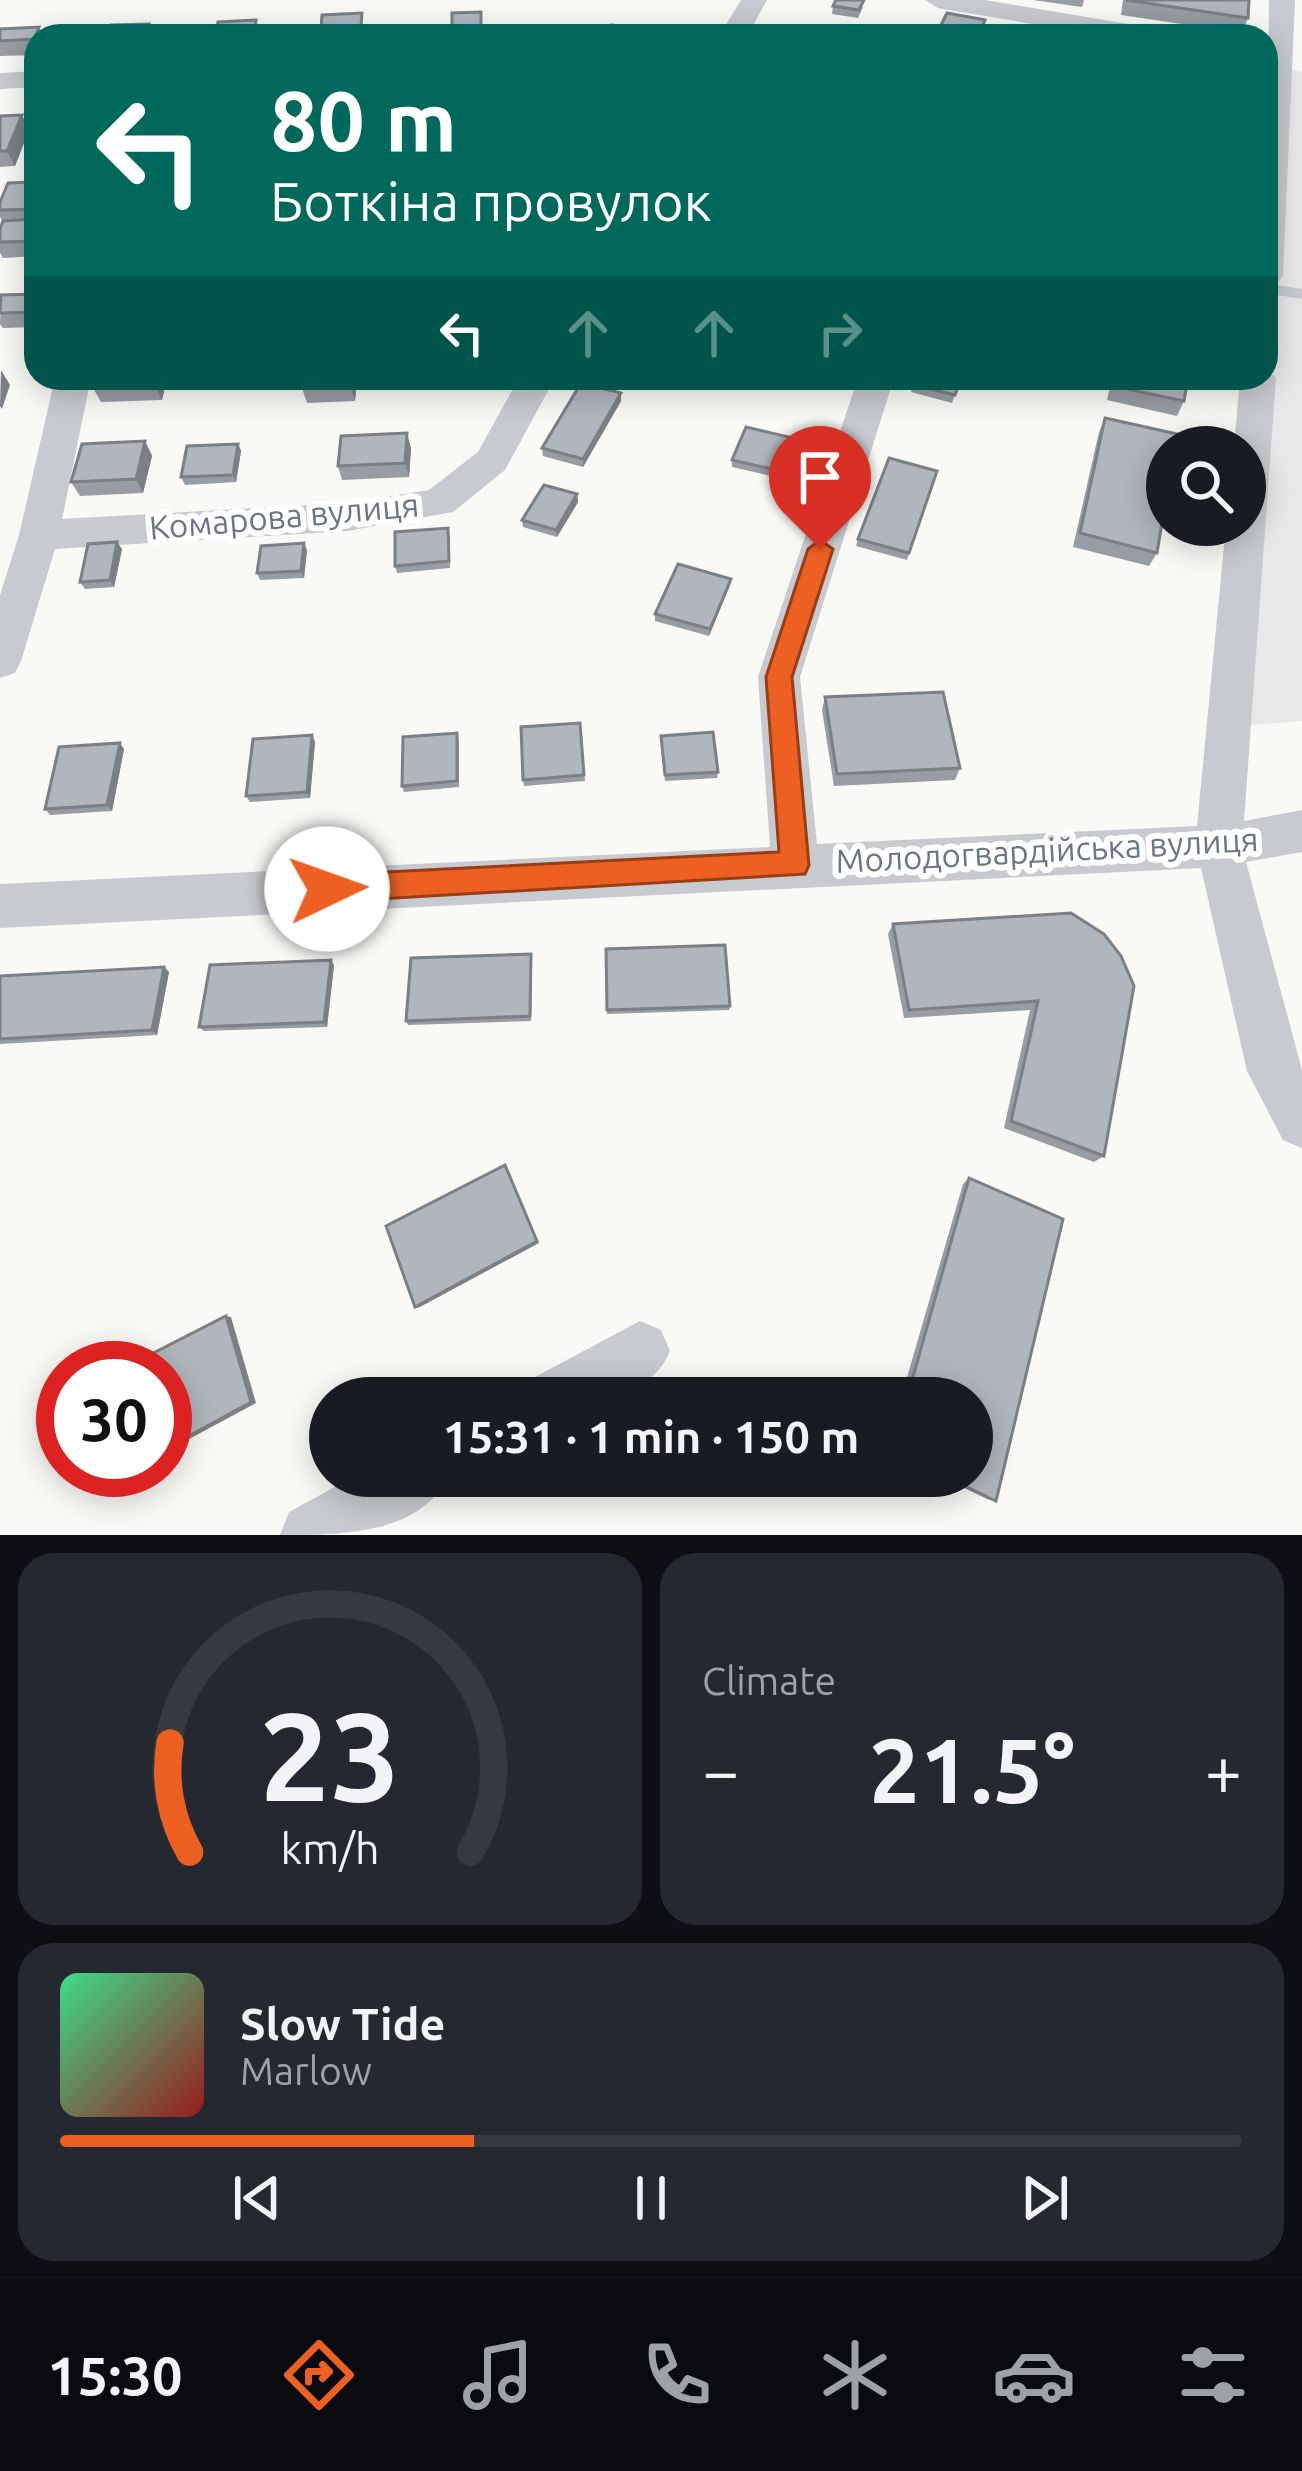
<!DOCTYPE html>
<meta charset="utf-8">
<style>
:root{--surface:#171b24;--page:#242831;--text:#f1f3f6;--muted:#9ea1a6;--line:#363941;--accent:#ed6022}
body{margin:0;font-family:Ubuntu,sans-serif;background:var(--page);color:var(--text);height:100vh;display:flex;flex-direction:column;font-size:45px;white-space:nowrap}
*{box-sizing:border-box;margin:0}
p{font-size:39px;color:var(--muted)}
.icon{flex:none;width:66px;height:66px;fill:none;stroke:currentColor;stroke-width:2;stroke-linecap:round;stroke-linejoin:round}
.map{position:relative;height:1535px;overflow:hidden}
.side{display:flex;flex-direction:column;gap:18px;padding:18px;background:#0d0f14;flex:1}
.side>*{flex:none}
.top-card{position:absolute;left:24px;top:24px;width:1254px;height:366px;border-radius:36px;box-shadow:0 6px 30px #0003;background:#00695c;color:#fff;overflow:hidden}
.controls{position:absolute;left:1146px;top:426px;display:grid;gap:24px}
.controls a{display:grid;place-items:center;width:120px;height:120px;border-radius:50%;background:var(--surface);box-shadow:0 6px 30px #0003;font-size:60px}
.speed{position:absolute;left:36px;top:1341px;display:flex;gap:24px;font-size:60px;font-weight:700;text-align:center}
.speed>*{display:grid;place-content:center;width:156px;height:156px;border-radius:50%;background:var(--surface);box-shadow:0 6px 30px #0003;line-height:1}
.speed .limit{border:18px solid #d22;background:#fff;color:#111}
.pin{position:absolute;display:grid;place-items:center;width:102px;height:102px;color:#fff;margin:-123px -51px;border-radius:50% 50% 50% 0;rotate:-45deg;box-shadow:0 0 12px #0007}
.pin .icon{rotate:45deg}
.me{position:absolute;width:132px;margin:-66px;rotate:87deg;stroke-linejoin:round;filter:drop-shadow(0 0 9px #0008)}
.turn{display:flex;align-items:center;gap:42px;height:252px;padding:0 48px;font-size:54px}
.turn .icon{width:156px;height:156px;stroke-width:2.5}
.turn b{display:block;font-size:84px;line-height:102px}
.lanes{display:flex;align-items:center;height:114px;padding:0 48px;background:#0003;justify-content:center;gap:60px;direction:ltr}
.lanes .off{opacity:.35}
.big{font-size:90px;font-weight:600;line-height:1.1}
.side .tile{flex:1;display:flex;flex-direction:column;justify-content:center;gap:18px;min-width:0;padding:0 42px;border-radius:36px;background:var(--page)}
.side .dial{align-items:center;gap:0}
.dial svg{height:312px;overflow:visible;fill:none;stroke:var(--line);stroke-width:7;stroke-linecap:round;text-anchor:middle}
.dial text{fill:var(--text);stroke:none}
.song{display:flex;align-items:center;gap:36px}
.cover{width:144px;height:144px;border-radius:18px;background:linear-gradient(135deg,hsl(150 70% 55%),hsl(0 70% 35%))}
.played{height:12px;border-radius:6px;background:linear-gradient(90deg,var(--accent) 35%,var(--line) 35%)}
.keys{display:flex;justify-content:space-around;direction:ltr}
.heat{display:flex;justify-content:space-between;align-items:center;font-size:66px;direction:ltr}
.side .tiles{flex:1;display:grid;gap:18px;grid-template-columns:1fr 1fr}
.tile:last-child{grid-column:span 2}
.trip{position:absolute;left:309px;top:1377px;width:684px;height:120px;border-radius:60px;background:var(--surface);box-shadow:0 6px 30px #0003;font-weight:600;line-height:120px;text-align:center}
.tab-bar{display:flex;height:192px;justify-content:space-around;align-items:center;background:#090b0e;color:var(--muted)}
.tab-bar .icon{width:84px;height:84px}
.tab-bar .selected{color:var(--accent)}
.tab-bar b{font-size:54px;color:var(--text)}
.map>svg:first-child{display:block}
.built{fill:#e7e8e7}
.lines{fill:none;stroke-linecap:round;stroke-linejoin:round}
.service{fill:#c7cace;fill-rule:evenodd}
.minor{fill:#c7cace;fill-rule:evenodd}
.wall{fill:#969da3}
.shaded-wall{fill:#7a8084}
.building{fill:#afb7bd;stroke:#7a8084;stroke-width:3}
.route{fill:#ed6022;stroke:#9a3e16;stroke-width:3}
.labels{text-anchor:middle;stroke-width:12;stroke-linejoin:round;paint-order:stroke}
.street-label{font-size:33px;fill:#667789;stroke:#fff}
</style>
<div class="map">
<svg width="1302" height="1535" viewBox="0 0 1302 1535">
<rect width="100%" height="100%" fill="#f9f9f6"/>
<path class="built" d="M1291,70L1302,72V721L1251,725Z"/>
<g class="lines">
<path class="service" d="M1266,283L1302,289V299L1266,293Z"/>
<g class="minor">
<path d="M741,0H767L747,36H719Z"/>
<path d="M925,0H985L1152,28L1166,36H1104L938,8Z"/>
<path d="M1269,0H1295L1283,276L1278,283L1266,286Z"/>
<path d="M36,71V87L0,89V73Z"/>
<path d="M1266,368L1276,378L1244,821L1302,810V852L1246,862L1302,1070V1148L1283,1140L1247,1071L1201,868L0,928V884L770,847L758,677L858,378H894L800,677L817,844L1197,826L1226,525H1245V447H1234L1240,378H1266Z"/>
<path d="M55,378H91L62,519L347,503L429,490L478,452L519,378H555L505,470L453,512L347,531L55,549L21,661L15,673L0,678V595L19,535Z"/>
<path d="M640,1321L661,1330L670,1351C646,1408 578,1398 526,1398L535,1377Z"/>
<path d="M355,1476H448C421,1535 339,1535 280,1535L289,1512Z"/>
</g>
</g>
<g class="wall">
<path d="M1033,0H1084L1082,7Z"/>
<path d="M1123,0H1249L1248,18L1242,33L1121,15Z"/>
<path d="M833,6L863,7L858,18L832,14Z"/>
<path d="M481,12L483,36H453L452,27Z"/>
<path d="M322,15L365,28L364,36H322L321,28Z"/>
<path d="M256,20L261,36H217L216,33Z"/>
<path d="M941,25L983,28L980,36H956L940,33Z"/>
<path d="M39,27L43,36H36V55L0,56V29Z"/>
<path d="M22,115L29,130L15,166L0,167V116Z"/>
<path d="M36,182V256L3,258L0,253V229L3,222L0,217V202Z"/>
<path d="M36,294V327L3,328L0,324L1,295Z"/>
<path d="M167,378L162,400L101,402L93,388Z"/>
<path d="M304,378H357L355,401L307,403L302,388Z"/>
<path d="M915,378H961L952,403L911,392Z"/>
<path d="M1112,378H1188L1184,401L1177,416L1107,400Z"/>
<path d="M621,401L583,467L543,456L542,448Z"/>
<path d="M1105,418L1157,553L1149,566L1073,547L1099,432Z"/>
<path d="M145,441L152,456L143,493L80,496L71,482Z"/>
<path d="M238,444L241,451L236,482L185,485L181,477Z"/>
<path d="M792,445L780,478L732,467V460Z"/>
<path d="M411,448L409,477L342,480L338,466Z"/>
<path d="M937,471L907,560L856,546L858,539Z"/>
<path d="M577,494L578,502L557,537L523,527L522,520Z"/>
<path d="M450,535V568L397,573L395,566Z"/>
<path d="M122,549L114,587L85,589L80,582Z"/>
<path d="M307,550L304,578L260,580L257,573Z"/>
<path d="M730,585L709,636L655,621V614Z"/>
<path d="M825,697L960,768L955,780L834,786L822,710Z"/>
<path d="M580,723L585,781L524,786L523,780Z"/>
<path d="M312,735L315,742L310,798L250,802L246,796Z"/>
<path d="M459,739V787L404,792L402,786Z"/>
<path d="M661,742L718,772L717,778L665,781Z"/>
<path d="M124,749L112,811L50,815L45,809Z"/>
<path d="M1071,913L1104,1156L1094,1162L1004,1128L1030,1010L904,1018L888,934L893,924Z"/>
<path d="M606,949L730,1006L729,1010L607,1014Z"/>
<path d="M532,958L531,1021L408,1025L406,1021Z"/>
<path d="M334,965L327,1027L204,1031L199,1027Z"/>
<path d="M164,967L169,972L157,1035L0,1044V976Z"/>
<path d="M969,1178L996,1501L987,1499L939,1476H972V1398H901L963,1184Z"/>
</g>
<g class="shaded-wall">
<path d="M22,115L29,130L15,166L7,151Z"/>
<path d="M1,370L10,385L2,409L0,406Z"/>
<path d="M157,378H167L162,400L155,385Z"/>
<path d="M351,378H357L355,401L350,386Z"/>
<path d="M621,393V401L583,467V459Z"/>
<path d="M407,433L411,448L409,477L405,463Z"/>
<path d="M145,441L152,456L143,493L136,479Z"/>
<path d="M238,444L241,451L236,482L233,475Z"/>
<path d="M577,494L578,502L557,537L556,530Z"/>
<path d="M117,542L122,549L114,587L110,580Z"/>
<path d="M304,543L307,550L304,578L301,571Z"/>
<path d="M731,579L730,585L709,636L710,629Z"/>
<path d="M312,735L315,742L310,798L307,792Z"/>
<path d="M120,743L124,749L112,811L107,805Z"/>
<path d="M331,960L334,965L327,1027L324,1022Z"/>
<path d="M164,967L169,972L157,1035L152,1030Z"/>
<path d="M505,1165L539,1243L418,1308L415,1307Z"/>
<path d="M226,1316L231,1317L256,1403L165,1452Z"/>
</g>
<g class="building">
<path d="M836,0H864L859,10L833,6Z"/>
<path d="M1126,0H1249L1248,18Z"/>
<path d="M481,12V26L452,27V13Z"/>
<path d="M362,13L361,26L321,28L322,15Z"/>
<path d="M947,13L985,20L980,32L941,25Z"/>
<path d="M256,20L255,31L216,33L218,22Z"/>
<path d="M149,24L145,36H108L111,25Z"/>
<path d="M612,25L667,34L666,36H604Z"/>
<path d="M39,27L34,39L0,41V29Z"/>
<path d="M1051,32L1076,36H1049Z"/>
<path d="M22,115L7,151H0V116Z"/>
<path d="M36,182V209L0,210V202L8,183Z"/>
<path d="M36,219V241L0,242V229L3,221Z"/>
<path d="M36,294V312L0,313L1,295Z"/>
<path d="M95,378H157L155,385L93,388Z"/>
<path d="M304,378H351L350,386L302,388Z"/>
<path d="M915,378H961L955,395L913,385Z"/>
<path d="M1115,378H1188L1184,401L1113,386Z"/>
<path d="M581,383L621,393L583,459L542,448Z"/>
<path d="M1105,418L1177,434L1175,447H1167V493L1157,553L1080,533Z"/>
<path d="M746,427L793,438L781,471L732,460Z"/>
<path d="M407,433L405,463L338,466L341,436Z"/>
<path d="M145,441L136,479L71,482L82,444Z"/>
<path d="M238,444L233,475L181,477L187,446Z"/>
<path d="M889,458L937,471L909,553L858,539Z"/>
<path d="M544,485L577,494L556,530L522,520Z"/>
<path d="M448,528L449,561L395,566V532Z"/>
<path d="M117,542L110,580L80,582L88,544Z"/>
<path d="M304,543L301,571L257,573L261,546Z"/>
<path d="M678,564L731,579L710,629L655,614Z"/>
<path d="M943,692L960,768L837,774L825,697Z"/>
<path d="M580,723L584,775L523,780L521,727Z"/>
<path d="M713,732L718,772L665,775L661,736Z"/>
<path d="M457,733V781L402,786L403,737Z"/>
<path d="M312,735L307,792L246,796L253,739Z"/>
<path d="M120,743L107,805L45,809L59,747Z"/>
<path d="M1071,913L1104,934L1121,956L1134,986L1104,1156L1011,1121L1038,1001L909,1010L893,924Z"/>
<path d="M725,945L730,1006L607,1010L606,949Z"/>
<path d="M531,954L530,1016L406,1021L411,958Z"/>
<path d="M331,960L324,1022L199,1027L210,965Z"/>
<path d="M164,967L152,1030L0,1039V976Z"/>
<path d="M505,1165L537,1241L415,1307L386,1226Z"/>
<path d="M969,1178L1063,1219L996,1501L944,1476H972V1398H907Z"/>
<path d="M226,1316L251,1402L165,1449V1368H124Z"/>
<path d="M109,1470H125L111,1478Z"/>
</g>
<path class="route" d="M820,540L833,549L792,677L809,865L805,874L327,902L317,898L313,889L317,879L327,875L779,852L766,677L808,549Z"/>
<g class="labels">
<g class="street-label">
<text transform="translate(284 516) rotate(-5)" y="12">Комарова вулиця</text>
<text transform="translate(1047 850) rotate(-3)" y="12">Молодогвардійська вулиця</text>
</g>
</g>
</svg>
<div class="controls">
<a><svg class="icon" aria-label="search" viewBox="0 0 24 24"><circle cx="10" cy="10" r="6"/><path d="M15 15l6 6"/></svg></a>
</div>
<div class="speed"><div class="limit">30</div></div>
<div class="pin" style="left:820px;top:549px;background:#d93025"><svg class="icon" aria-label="arrive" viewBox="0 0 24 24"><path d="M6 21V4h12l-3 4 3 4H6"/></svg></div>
<svg class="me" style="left:327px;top:889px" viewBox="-20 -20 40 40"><circle r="19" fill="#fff"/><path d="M0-13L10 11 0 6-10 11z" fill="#ed6022"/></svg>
<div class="trip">15:31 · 1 min · 150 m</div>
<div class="top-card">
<div class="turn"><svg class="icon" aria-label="left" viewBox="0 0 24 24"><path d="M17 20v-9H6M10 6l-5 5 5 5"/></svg><div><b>80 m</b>Боткіна провулок</div></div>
<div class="lanes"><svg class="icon" aria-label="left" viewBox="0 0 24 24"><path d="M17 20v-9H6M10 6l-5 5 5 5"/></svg><svg class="icon off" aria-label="ahead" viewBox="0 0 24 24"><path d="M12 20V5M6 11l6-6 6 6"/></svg><svg class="icon off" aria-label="ahead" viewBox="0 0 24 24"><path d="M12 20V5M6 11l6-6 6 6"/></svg><svg class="icon off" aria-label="right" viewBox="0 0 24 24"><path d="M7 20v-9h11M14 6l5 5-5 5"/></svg></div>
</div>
</div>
<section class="side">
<div class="tiles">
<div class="tile dial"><svg viewBox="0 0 100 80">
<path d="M14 69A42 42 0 1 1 86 69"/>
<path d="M14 69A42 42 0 0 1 9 41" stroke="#ed6022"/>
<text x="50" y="56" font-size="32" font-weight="700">23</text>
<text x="50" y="72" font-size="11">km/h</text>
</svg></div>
<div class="tile"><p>Climate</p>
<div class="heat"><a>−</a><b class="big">21.5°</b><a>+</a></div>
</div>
<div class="tile">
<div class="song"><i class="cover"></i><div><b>Slow Tide</b><p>Marlow</p></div></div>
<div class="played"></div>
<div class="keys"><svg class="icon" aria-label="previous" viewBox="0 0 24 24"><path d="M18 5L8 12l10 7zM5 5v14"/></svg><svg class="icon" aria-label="pause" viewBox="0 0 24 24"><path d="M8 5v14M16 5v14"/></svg><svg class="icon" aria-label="next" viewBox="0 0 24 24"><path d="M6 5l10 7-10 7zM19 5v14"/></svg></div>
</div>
</div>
</section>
<nav class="tab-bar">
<b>15:30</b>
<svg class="icon selected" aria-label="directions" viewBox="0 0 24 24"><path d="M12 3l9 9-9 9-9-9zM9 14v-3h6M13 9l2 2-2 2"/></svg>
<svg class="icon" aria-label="music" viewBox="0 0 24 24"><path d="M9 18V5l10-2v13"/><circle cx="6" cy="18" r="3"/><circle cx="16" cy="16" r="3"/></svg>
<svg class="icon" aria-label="phone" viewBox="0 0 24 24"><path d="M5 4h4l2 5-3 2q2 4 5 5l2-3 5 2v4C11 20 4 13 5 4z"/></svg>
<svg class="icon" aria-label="climate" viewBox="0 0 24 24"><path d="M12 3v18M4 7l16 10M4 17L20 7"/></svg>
<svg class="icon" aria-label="car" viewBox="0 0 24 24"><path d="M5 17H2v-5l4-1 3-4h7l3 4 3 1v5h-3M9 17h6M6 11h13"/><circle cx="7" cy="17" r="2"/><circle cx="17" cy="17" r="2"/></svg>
<svg class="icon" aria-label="filters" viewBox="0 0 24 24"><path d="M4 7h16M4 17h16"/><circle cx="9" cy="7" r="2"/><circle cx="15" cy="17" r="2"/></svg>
</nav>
